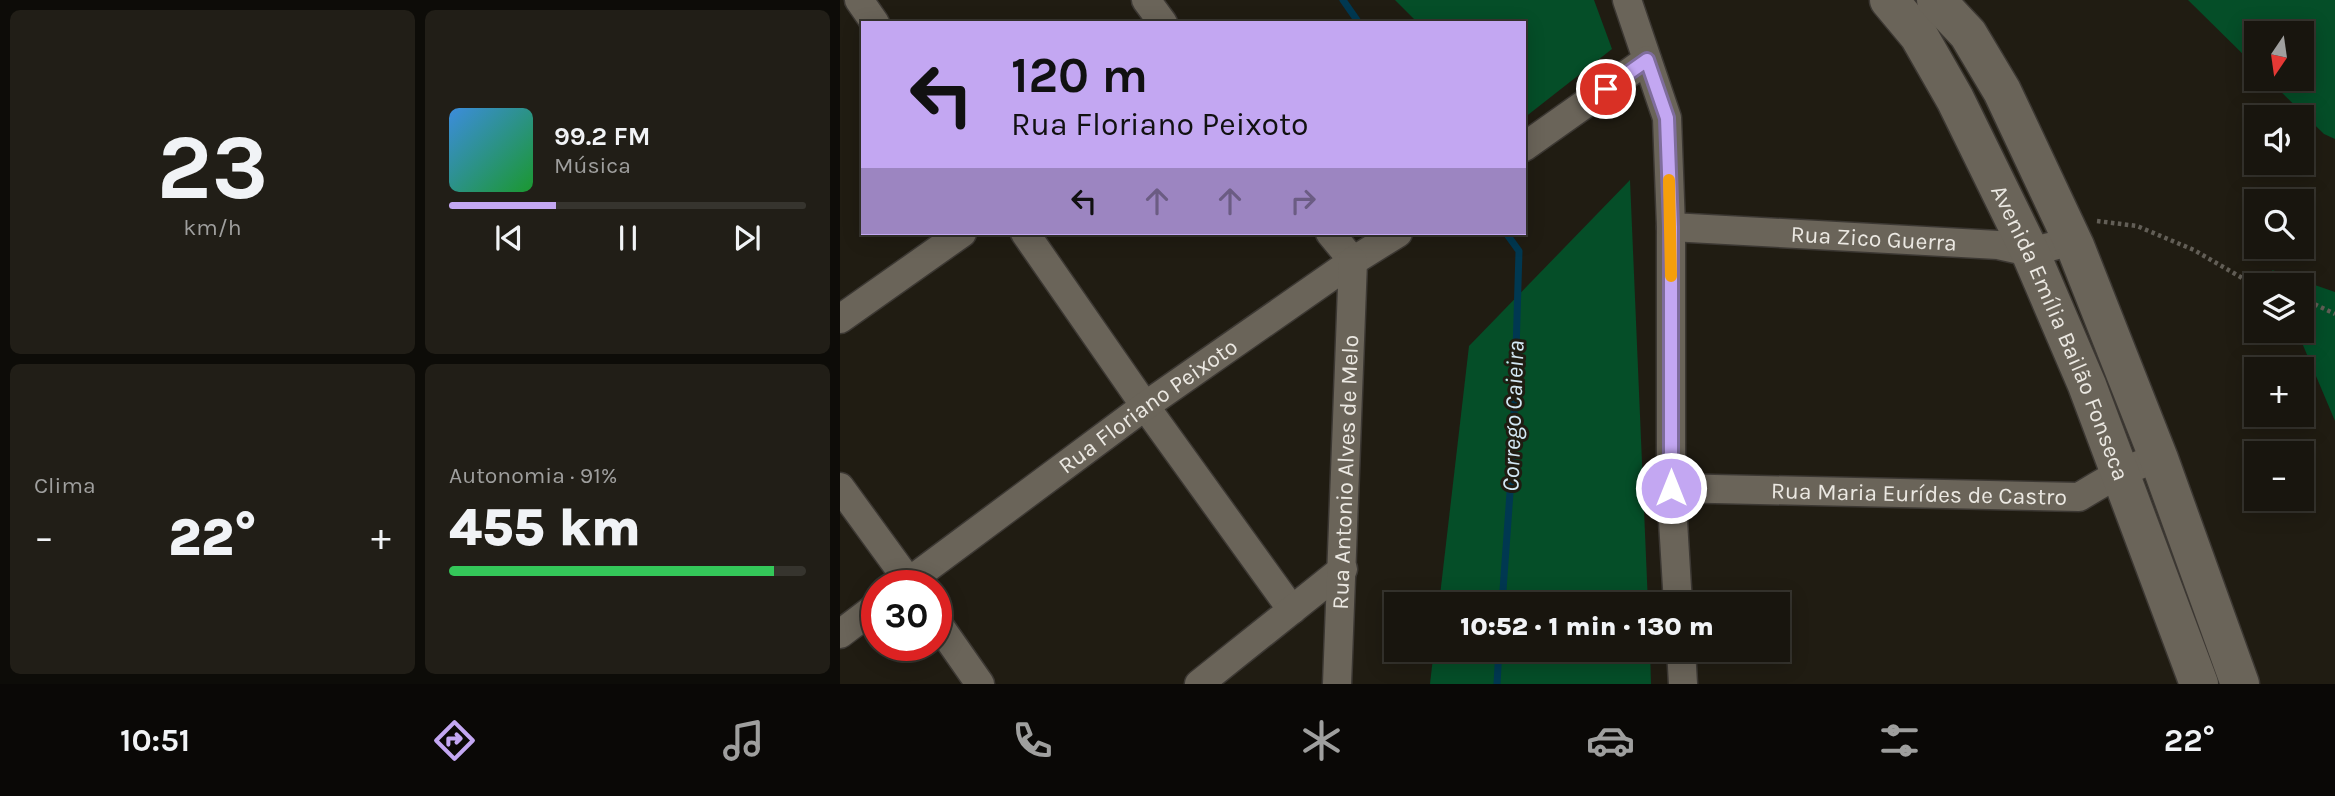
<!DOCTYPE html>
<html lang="pt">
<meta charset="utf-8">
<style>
:root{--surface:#18150e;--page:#211e17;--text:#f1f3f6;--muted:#9f9f9e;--line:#36342e;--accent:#c3a7f2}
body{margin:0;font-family:Karla,sans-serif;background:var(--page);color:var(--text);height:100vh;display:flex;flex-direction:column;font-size:26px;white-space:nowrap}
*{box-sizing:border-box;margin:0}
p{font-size:23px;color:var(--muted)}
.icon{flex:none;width:38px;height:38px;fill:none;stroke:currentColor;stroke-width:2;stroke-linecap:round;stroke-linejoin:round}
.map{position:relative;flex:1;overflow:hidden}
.side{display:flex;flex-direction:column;gap:10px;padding:10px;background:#0d0c08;width:840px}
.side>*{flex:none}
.banner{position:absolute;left:21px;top:21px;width:665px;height:214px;border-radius:0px;box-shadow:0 4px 18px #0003,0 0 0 2px var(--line);background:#c3a7f2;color:#111;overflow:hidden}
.needle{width:46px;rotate:193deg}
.controls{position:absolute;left:1404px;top:21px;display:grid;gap:14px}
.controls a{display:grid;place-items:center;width:70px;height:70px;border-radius:0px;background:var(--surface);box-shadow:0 4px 18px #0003,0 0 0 2px var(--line);font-size:35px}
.speed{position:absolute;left:21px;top:570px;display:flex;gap:14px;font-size:35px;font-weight:700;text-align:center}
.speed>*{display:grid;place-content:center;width:91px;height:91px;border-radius:50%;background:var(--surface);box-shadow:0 4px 18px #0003,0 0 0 2px var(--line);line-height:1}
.speed .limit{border:10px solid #d22;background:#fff;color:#111}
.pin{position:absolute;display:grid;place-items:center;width:60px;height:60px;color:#fff;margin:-30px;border:4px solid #fff;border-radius:50%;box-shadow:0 2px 7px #0007}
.me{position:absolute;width:77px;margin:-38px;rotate:0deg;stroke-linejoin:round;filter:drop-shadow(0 0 5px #0008)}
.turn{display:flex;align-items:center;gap:24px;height:147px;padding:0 35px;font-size:32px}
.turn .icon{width:91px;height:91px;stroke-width:2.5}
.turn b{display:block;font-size:49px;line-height:60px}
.lanes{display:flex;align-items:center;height:66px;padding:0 35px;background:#0003;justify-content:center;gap:35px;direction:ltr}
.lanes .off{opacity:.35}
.big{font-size:52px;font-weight:800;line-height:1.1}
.side .tile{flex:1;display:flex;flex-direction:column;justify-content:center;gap:10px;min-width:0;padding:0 24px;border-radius:10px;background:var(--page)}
.side .dial{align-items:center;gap:0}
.dial b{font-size:91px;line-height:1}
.song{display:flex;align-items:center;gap:21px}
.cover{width:84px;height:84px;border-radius:10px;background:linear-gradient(135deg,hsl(210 70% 55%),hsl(130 70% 35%))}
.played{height:7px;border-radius:4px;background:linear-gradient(90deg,var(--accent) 30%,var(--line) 30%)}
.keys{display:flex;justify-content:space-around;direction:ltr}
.heat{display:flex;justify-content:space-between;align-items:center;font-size:38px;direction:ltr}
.charge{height:10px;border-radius:5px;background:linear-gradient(90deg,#34c759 91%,var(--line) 0)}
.side .tiles{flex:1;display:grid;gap:10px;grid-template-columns:repeat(2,1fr)}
.trip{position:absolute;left:544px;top:592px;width:406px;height:70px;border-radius:0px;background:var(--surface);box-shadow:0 4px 18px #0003,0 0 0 2px var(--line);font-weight:800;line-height:70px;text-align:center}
.dock{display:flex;height:112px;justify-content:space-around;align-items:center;background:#0a0806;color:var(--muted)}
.dock .icon{width:49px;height:49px}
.dock .active{color:var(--accent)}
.dock b{font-size:32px;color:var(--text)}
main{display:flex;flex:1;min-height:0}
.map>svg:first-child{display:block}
.green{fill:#034e28}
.forest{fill:#054e28}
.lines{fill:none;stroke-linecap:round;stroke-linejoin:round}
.stream{stroke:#003851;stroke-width:7}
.street-casing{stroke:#3c3833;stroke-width:31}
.secondary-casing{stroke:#3c3833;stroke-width:41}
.path{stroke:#625e56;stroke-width:4.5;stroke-dasharray:3.5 3.5;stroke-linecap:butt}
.street{stroke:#6a6459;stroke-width:28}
.secondary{stroke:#6a6459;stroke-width:38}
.route-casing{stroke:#7f6d9d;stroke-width:18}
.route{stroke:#c3a7f2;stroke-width:12}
.slow{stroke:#f59e0b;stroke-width:12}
.labels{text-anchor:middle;stroke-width:6;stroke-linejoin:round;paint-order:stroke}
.street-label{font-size:23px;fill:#ebe8e2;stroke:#201c12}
.water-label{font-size:24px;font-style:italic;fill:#d3e8f5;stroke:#201c12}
</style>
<main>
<section class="side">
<div class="tiles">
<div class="tile dial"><b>23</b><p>km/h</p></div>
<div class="tile">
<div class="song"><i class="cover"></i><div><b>99.2 FM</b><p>Música</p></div></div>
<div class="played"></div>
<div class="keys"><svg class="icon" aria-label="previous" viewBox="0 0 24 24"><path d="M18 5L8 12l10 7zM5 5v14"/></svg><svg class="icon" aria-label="pause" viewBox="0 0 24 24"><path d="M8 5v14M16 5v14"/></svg><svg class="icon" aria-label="next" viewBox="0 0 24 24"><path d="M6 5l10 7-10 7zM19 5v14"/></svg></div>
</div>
<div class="tile"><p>Clima</p>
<div class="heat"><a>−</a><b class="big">22°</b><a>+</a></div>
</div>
<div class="tile"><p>Autonomia · 91%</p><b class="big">455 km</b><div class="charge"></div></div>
</div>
</section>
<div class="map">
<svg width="1495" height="684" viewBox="0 0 1495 684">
<rect width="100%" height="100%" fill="#201c12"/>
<path class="green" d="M1432,270L1495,292V421L1457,331H1461V285H1438Z"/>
<g class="forest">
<path d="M555,0H754L772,49L684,118V23H578Z"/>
<path d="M1348,0H1495V139L1484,134L1428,79H1461V33H1416V67Z"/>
<path d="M790,180L808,604H599L629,346Z"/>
<path d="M594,649H810L811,684H590Z"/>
</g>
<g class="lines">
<g class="stream">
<path d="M503,0L519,23"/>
<path d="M662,604L673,451L679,251L666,233"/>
<path d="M657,684L659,649"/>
</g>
<g class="street-casing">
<g id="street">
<path d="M19,0L35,23"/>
<path d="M306,0L323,23"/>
<path d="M787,0L827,118L831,227V488L838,604"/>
<path d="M684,147L807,60"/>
<path id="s1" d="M831,227L1158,245L1190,252L1233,241"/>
<path d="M185,233L305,406L452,610"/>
<path d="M490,233L513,261"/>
<path d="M0,319L122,233"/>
<path d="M0,487L72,586"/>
<path id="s2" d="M831,488L1239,497C1264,482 1290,465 1319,459"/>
<path id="s3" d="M63,586L305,406L513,261L558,233"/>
<path d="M96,621L140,684"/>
<path d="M0,634L37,606"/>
<path d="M841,649L843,684"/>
<path d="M359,684L503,569"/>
<path id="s4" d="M497,684L513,261"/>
</g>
</g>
<g class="secondary-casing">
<g id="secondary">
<path id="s5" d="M1049,0L1079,36L1115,99L1190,252L1247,385L1359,684"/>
<path d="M1096,0L1128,34L1162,91L1235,246L1319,459L1400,684"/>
</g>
</g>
<g class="path">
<path d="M1257,221L1297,226L1354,250L1416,286"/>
<path d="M1461,302L1472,303L1495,314"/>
</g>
<use href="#street" class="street"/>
<use href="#secondary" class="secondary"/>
</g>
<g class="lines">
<g class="route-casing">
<path id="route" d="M766,89L807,60L827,118L831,227V488"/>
</g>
<use href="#route" class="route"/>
<path class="slow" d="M829,180L831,276"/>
</g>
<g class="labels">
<g class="street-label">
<text dy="8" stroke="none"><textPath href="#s1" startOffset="203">Rua Zico Guerra</textPath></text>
<text dy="8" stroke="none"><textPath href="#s5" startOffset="376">Avenida Emília Bailão Fonseca</textPath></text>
<text dy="8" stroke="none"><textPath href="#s3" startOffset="304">Rua Floriano Peixoto</textPath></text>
<text dy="8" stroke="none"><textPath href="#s4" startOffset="212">Rua Antonio Alves de Melo</textPath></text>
<text dy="8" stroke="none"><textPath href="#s2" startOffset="248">Rua Maria Eurídes de Castro</textPath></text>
</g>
<g class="water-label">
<text transform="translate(673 416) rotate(-88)" y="8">Corrego Caieira</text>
</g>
</g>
</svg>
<div class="controls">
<a><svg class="needle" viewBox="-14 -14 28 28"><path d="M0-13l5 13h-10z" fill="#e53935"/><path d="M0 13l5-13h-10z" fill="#9f9f9e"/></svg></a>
<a><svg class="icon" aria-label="sound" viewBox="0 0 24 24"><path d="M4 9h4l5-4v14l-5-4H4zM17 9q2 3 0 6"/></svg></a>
<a><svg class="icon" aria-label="search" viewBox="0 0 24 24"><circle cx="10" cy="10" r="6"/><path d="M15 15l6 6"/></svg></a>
<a><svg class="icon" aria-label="layers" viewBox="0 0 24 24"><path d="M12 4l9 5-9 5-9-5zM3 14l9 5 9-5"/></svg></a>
<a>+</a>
<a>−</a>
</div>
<div class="speed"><div class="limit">30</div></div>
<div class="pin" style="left:766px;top:89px;background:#d93025"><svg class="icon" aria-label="arrive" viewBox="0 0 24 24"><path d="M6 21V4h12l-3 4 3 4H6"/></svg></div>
<svg class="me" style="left:831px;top:488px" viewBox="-20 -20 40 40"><circle r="17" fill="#c3a7f2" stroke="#fff" stroke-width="3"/><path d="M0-11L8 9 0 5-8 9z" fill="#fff"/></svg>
<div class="trip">10:52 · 1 min · 130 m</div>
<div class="banner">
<div class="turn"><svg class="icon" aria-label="left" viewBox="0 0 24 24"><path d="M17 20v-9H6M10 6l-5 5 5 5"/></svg><div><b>120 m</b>Rua Floriano Peixoto</div></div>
<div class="lanes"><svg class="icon" aria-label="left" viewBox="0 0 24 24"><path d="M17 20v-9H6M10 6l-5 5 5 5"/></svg><svg class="icon off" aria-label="ahead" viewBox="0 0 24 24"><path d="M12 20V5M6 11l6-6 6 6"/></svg><svg class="icon off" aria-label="ahead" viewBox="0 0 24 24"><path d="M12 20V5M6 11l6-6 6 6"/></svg><svg class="icon off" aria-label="right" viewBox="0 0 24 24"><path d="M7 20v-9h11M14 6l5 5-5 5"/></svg></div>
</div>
</div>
</main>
<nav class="dock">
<b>10:51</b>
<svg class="icon active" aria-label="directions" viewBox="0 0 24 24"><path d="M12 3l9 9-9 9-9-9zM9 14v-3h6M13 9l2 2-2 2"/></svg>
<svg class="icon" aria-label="music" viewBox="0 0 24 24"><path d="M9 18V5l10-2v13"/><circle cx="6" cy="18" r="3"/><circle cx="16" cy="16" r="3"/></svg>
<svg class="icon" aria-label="phone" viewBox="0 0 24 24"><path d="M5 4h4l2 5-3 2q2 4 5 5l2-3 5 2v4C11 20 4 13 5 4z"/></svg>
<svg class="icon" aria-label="climate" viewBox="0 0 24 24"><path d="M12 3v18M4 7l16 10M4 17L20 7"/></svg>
<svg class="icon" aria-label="car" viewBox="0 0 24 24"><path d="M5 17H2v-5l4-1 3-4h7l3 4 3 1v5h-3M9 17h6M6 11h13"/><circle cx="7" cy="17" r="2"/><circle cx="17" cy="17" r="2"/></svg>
<svg class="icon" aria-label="filters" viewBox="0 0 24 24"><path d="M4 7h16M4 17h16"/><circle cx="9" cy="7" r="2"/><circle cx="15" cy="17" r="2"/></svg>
<b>22°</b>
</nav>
